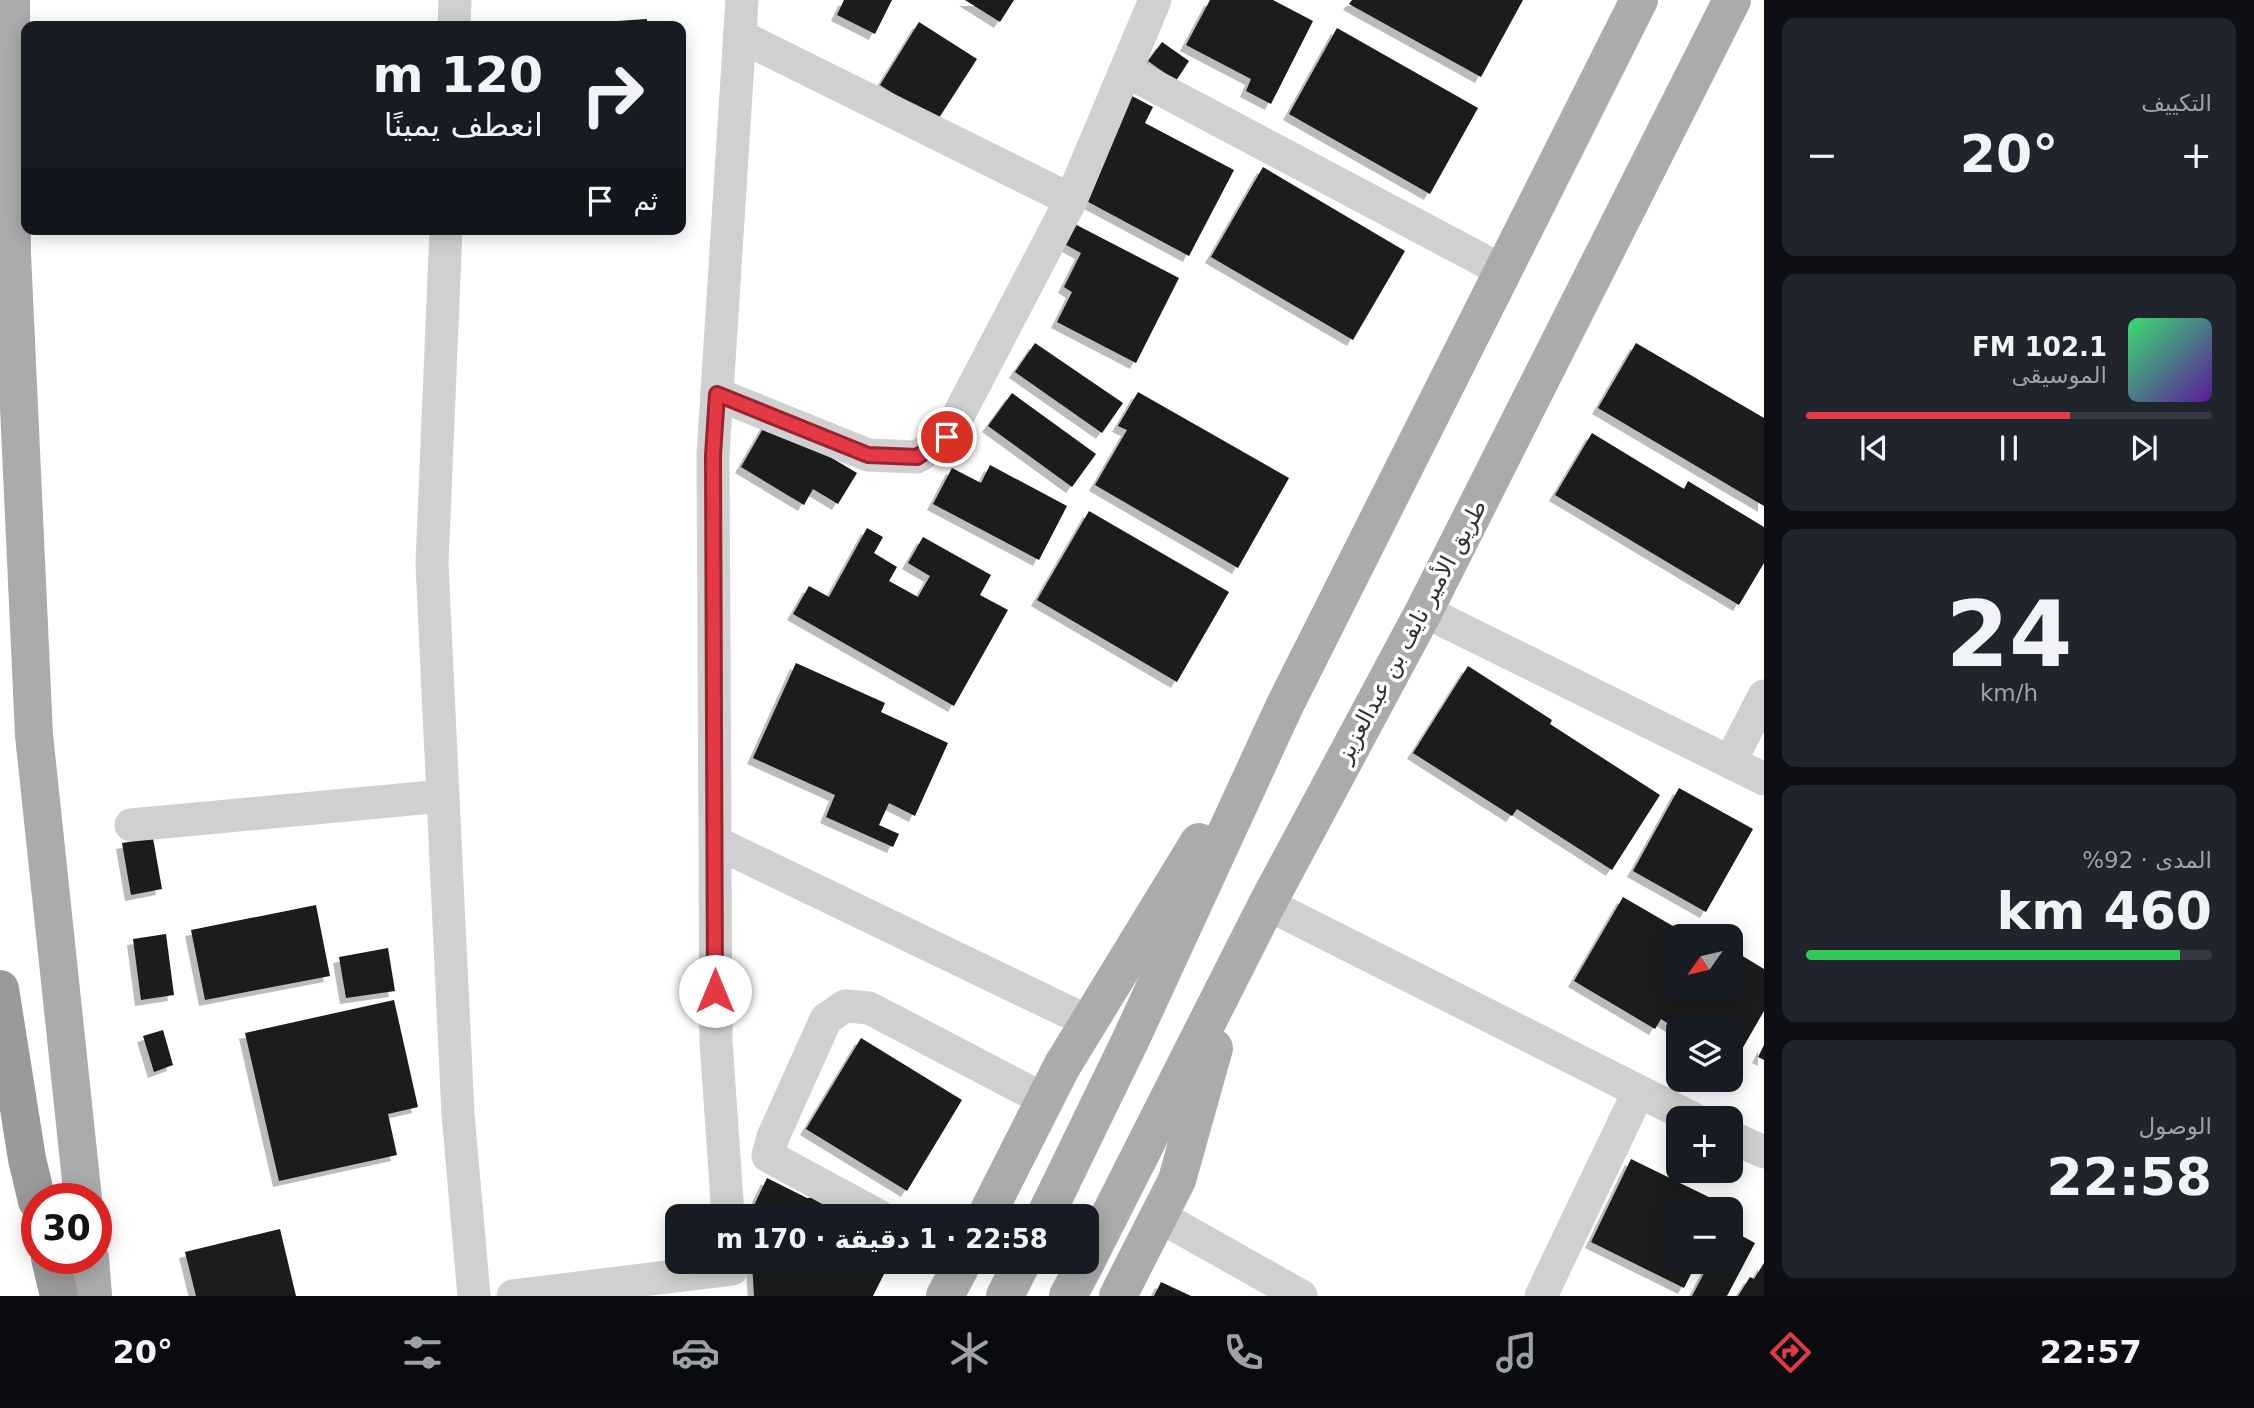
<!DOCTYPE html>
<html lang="ar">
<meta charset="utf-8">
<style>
:root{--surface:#171b24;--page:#20242c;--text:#f1f3f6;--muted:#9ea1a6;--line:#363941;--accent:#e63946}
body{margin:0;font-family:"DejaVu Sans",Vazirmatn,sans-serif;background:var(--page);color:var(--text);direction:rtl;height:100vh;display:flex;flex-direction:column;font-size:26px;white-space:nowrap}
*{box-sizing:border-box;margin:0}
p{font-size:23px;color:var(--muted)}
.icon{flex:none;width:38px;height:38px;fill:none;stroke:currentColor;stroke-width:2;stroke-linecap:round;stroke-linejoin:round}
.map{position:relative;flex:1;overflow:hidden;direction:ltr}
.side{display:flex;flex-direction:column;gap:18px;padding:18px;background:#0d0f14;width:490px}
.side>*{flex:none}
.hud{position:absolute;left:21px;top:21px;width:665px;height:214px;border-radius:14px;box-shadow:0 4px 18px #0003;direction:rtl;background:#171b24;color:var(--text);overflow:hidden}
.needle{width:46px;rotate:236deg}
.tools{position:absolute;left:1666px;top:924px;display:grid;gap:14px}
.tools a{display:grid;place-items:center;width:77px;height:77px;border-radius:14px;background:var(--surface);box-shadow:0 4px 18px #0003;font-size:35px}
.speed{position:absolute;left:21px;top:1183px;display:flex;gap:14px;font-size:35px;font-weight:700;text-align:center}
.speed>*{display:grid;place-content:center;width:91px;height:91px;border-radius:50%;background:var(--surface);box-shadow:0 4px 18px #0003;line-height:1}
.speed .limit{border:10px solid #d22;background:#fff;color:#111}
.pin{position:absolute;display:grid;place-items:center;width:60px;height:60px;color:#fff;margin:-30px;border:4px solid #fff;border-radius:50%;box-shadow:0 2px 7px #0007}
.me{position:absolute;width:77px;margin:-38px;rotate:0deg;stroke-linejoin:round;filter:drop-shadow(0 0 5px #0008)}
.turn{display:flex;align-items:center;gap:24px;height:147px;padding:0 28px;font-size:32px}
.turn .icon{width:91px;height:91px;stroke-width:2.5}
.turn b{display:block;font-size:49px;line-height:60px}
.then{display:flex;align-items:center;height:66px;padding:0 28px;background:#0003;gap:14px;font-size:26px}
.big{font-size:52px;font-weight:600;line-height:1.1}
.side .card{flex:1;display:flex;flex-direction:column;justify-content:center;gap:10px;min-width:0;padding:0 24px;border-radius:14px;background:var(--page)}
.side .dial{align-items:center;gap:0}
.dial b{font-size:91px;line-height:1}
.song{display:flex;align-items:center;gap:21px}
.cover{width:84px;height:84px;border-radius:10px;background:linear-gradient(135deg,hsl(140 70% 55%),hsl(270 70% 35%))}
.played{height:7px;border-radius:4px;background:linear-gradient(90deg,var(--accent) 65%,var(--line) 65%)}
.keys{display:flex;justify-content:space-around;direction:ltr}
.heat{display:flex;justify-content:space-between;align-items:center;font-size:38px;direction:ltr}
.charge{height:10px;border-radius:5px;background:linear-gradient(90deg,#34c759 92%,var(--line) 0)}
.trip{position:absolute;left:665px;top:1204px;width:434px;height:70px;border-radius:14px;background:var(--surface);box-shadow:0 4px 18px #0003;font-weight:600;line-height:70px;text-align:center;direction:rtl}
.tab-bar{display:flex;height:112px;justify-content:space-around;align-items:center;background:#090b0e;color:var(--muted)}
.tab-bar .icon{width:49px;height:49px}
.tab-bar .current{color:var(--accent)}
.tab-bar b{font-size:32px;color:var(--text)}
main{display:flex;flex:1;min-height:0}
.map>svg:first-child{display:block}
.building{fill:#1a1a1a;filter:url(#shadow)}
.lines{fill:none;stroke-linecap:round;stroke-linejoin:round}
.minor{stroke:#d0d0d0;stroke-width:33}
.major{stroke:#ababab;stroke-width:38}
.highway{stroke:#9a9a9a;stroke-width:38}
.route-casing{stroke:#96252e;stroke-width:18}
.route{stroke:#e63946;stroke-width:12}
.labels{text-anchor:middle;stroke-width:7;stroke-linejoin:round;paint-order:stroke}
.street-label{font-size:23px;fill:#333;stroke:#fff}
</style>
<main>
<section class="side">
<div class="card"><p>التكييف</p>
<div class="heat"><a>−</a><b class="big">20°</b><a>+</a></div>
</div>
<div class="card">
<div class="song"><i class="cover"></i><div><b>102.1 FM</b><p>الموسيقى</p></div></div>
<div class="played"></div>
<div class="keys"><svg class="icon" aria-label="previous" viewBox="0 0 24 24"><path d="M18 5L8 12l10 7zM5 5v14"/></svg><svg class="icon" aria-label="pause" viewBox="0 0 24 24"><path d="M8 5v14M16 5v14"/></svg><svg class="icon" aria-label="next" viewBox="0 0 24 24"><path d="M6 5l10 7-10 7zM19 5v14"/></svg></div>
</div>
<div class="card dial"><b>24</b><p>km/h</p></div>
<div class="card"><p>المدى · 92%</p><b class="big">460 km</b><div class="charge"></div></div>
<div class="card"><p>الوصول</p><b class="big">22:58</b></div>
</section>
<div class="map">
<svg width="1764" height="1296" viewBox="0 0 1764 1296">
<defs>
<filter id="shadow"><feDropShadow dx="-6" dy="6" stdDeviation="0" flood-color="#0004"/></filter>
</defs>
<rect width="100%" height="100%" fill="#fff"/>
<g class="building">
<path d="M844,0H892L875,34L837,15Z"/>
<path d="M965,0H1014L1000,22Z"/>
<path d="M1210,0H1273L1313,21L1271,104L1246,91L1251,79L1186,45Z"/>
<path d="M1352,0H1523L1481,77L1349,4Z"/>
<path d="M647,19V26H574V24Z"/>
<path d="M919,22L977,59L937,121L880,85Z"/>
<path d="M1337,28L1478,108L1430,194L1289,114Z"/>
<path d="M1162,42L1189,61L1176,81L1148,61Z"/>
<path d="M1132,96L1153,107L1145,123L1234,170L1189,256L1079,197Z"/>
<path d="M1263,167L1405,251L1353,340L1211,257Z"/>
<path d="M1067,220L1179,278L1136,363L1057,322L1072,292L1064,287L1081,253L1057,240Z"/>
<path d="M1035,343L1123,403L1102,433L1015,372Z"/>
<path d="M1636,343L1764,418V506L1598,408Z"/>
<path d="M1138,392L1289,478L1238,568L1095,485L1127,430L1118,426Z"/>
<path d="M1012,393L1096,454L1072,487L988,426Z"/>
<path d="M768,420L857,473L838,504L813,489L804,505L741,467Z"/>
<path d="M1592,433L1684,489L1688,481L1764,527V563L1739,605L1555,495Z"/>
<path d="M990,465L1067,506L1039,560L933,504L952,468L981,483Z"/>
<path d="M1089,511L1229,592L1177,682L1037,600Z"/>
<path d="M867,528L883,537L874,553L897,567L889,581L918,597L930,576L908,563L923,537L991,575L980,595L1008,610L954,706L793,614L809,586L829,597Z"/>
<path d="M796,663L885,703L881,712L948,743L915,816L889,803L879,825L899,834L893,847L826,817L835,795L753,758Z"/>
<path d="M1468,666L1552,720L1550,724L1660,795L1612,870L1517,809L1512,816L1413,753Z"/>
<path d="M1679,788L1753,829L1706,912L1633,871Z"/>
<path d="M153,838L162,889L131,895L122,843Z"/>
<path d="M1623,897L1690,936H1678V989H1731V949L1764,969V1011L1734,1063L1731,1061V1027H1678V1030L1661,1019L1655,1029L1574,981Z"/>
<path d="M316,905L330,976L205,1000L191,930Z"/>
<path d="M166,934L174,995L141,1000L133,939Z"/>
<path d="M388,948L395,991L346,998L339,957Z"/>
<path d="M394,1000L418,1107L388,1114L397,1155L279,1181L245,1033Z"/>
<path d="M163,1030L173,1065L154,1072L143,1036Z"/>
<path d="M861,1038L962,1100L907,1191L806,1129Z"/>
<path d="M1764,1045V1060L1758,1057Z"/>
<path d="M1631,1159L1725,1205L1723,1209H1678V1262H1697L1684,1288L1591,1242Z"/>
<path d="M767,1178L807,1198L820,1197L859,1216H749Z"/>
<path d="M280,1229L296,1296H196L185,1252Z"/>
<path d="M1731,1230L1755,1243L1727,1296H1692L1710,1262H1731Z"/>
<path d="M752,1262H890L873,1296H754Z"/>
<path d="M1764,1263V1296H1738L1750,1277L1754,1279Z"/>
<path d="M1161,1282L1191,1296H1154Z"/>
</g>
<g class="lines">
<g class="minor">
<path d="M454,26L455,0"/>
<path d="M740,36L1071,200"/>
<path d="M1126,71L1503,271"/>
<path d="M446,229L432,564L458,1114L474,1296"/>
<path d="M717,394L868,455L917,457L947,437L1071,200L1155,0"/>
<path d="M1424,611L1764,779"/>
<path d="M1730,762L1764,696"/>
<path d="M131,825L443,796"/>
<path d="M715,842L1089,1022"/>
<path d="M1267,904L1692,1118"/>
<path d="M1731,1137L1764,1152"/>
<path d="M728,1216L716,1041L713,455L742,0"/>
<path d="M879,1216L768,1156L773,1137L826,1019L845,1006L869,1008L1045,1100"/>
<path d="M1159,1216L1301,1296"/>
<path d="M513,1296L732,1269"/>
<path d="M1541,1296L1638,1093"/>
</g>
<g class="major">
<path d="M11,0L12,254L34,735L83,1199"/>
<path d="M986,1216L1062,1066L1199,842"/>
<path d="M1045,1216L1131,1039L1284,707L1639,0"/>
<path d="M90,1258L93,1296"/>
<path d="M1087,1260L1267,904L1424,611L1732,0"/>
<path d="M945,1296L963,1262"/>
<path d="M1005,1296L1022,1262"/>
<path d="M1068,1296L1086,1262"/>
<path d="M1118,1296L1177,1180L1214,1048"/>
</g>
<g class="highway">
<path d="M0,989L27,1159L37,1201"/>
<path d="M50,1258L59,1296"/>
</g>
</g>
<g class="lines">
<g class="route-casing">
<path id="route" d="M715,991L713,455L717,394L868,455L917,457L947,437"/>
</g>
<use href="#route" class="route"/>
</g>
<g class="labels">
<g class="street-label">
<text transform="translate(1411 631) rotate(-62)" y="8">طريق الأمير نايف بن عبدالعزيز</text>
</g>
</g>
</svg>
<div class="tools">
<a><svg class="needle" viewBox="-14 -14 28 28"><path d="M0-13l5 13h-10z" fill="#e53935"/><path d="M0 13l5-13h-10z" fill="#9ea1a6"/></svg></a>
<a><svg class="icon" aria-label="layers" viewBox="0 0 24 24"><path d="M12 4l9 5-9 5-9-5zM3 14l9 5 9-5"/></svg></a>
<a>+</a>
<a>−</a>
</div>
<div class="speed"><div class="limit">30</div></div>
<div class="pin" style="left:947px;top:437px;background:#d93025"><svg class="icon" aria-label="arrive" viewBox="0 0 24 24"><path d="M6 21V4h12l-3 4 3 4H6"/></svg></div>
<svg class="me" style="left:715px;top:991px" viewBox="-20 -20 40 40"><circle r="19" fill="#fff"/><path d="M0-13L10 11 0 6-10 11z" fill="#e63946"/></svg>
<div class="trip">22:58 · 1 دقيقة · 170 m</div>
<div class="hud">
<div class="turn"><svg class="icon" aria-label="right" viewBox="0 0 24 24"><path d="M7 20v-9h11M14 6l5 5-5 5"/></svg><div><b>120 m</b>انعطف يمينًا</div></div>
<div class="then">ثم<svg class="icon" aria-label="arrive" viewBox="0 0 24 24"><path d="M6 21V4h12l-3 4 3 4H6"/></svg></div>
</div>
</div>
</main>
<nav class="tab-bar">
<b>22:57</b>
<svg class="icon current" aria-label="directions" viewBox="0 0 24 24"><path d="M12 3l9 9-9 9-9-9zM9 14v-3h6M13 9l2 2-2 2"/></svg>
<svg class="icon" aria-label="music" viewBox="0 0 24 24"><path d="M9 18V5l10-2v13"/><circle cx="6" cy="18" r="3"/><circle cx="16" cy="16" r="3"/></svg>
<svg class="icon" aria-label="phone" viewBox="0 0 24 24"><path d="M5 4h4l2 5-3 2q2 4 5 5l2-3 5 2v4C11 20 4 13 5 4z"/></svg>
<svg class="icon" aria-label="climate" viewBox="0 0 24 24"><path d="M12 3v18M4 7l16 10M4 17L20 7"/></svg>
<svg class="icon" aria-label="car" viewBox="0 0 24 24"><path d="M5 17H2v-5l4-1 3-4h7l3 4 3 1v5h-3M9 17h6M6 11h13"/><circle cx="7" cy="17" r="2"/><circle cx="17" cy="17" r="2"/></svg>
<svg class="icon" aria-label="filters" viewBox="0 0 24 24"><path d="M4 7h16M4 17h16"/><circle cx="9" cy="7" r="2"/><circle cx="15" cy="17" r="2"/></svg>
<b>20°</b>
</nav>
